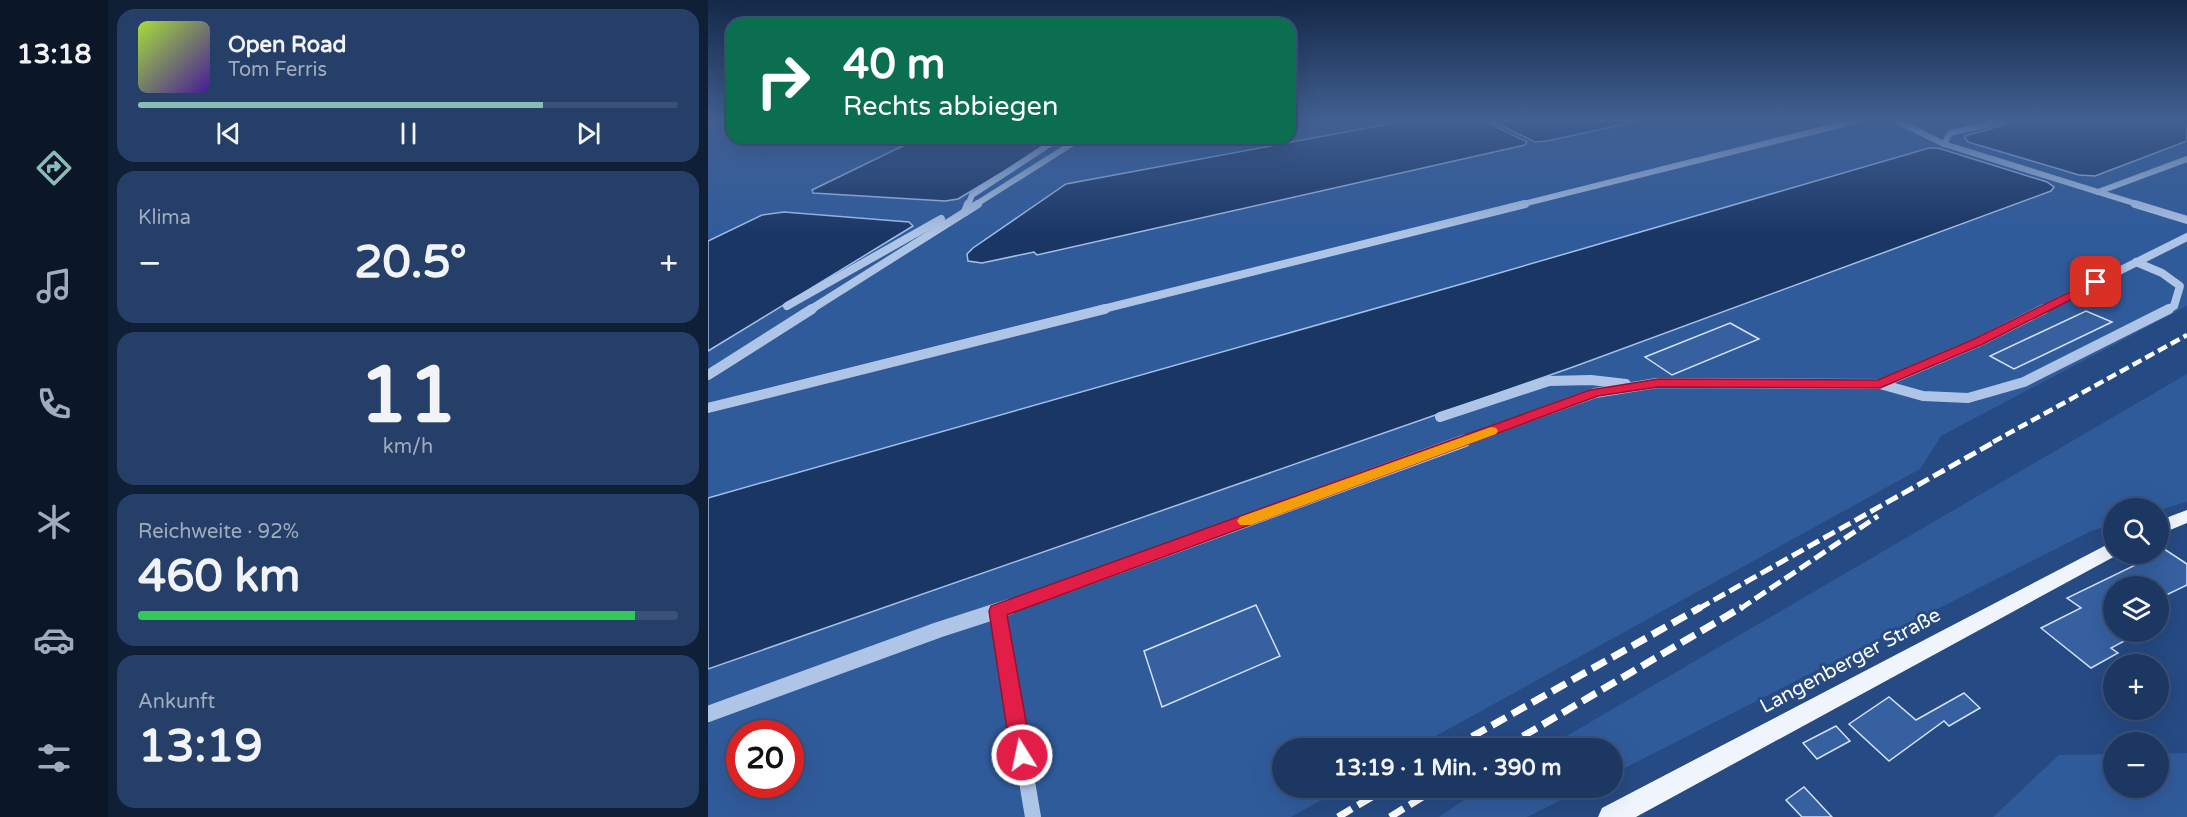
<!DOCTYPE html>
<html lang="de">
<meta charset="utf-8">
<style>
:root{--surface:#1c3862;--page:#253f68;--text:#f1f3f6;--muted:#a0acbe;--line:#3a5277;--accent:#8bbbb9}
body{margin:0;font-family:"Varela Round",sans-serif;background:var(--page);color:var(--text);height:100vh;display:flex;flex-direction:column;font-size:22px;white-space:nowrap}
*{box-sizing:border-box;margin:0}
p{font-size:20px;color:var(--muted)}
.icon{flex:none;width:33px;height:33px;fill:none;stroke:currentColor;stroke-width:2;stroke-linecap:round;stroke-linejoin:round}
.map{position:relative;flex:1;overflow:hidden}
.side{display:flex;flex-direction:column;gap:9px;padding:9px;background:#0f1f36;width:600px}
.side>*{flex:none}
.banner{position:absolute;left:18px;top:18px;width:570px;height:126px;border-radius:18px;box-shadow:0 6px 24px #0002,0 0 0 2px var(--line);background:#0b6e4f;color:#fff;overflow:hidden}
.controls{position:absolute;left:1395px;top:498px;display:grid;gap:12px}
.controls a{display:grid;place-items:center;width:66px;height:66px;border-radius:50%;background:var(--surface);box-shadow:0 6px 24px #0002,0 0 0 2px var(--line);font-size:30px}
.speed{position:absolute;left:18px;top:720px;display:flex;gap:12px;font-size:30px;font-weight:700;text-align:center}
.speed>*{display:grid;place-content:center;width:78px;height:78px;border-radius:50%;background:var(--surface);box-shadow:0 6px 24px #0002,0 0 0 2px var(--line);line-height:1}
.speed .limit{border:9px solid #d22;background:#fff;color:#111}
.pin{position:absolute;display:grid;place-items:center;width:51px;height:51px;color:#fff;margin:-26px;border-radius:12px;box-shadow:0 3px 9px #0006}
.me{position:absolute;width:66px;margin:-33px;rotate:350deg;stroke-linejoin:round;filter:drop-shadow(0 0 4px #0008)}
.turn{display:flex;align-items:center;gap:21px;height:126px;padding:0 18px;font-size:27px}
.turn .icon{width:78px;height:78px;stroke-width:2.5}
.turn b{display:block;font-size:42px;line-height:51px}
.big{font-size:45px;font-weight:700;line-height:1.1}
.side .tile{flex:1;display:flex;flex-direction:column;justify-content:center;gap:9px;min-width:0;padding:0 21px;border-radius:18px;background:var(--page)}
.side .dial{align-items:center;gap:0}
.dial b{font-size:78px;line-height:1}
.song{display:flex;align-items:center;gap:18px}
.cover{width:72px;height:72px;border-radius:9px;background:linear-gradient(135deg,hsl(80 70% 55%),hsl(260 70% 35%))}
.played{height:6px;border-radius:3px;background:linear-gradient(90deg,var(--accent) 75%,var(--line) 75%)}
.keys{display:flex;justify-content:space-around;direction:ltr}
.heat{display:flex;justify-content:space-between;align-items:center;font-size:33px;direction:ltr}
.charge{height:9px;border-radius:4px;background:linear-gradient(90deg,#34c759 92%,var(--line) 0)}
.trip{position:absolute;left:564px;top:738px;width:351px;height:60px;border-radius:30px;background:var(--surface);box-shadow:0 6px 24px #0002,0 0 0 2px var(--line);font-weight:700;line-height:60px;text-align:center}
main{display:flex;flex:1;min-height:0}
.tabs{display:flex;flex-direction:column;width:108px;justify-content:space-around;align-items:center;background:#0b1627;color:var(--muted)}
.tabs .icon{width:42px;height:42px}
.tabs .active{color:var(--accent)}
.tabs b{font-size:27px;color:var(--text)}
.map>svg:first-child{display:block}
.green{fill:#305b9b;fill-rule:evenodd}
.water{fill:#1a3664;stroke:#a3c0e8;stroke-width:1.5}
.building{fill:#3660a0;stroke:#d2e1f6;stroke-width:1.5}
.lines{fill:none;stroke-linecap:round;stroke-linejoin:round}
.minor-far4{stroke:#afc5e7;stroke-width:6}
.minor-far3{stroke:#afc5e7;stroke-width:8}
.minor-far2{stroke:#afc5e7;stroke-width:10}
.minor-far1{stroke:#afc5e7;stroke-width:13}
.minor{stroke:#afc5e7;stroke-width:16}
.major{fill:#f0f5fd;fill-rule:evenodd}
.rail-far2{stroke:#fff;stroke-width:4.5;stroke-dasharray:10 4.5;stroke-linecap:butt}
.rail-far1{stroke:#fff;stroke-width:5;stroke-dasharray:13 5;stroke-linecap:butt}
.rail{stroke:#fff;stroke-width:7;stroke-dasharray:16 7;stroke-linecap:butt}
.route{fill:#e11d48;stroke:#92132f;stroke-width:1.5}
.slow{fill:#f59e0b}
.labels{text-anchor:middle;stroke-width:6;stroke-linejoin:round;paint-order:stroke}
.near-street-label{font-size:20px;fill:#fff;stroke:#264a83}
</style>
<main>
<nav class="tabs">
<b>13:18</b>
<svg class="icon active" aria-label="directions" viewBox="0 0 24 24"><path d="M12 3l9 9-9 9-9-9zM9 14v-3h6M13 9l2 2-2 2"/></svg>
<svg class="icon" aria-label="music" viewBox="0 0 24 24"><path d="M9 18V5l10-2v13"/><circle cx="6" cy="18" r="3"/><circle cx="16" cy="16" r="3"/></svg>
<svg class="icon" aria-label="phone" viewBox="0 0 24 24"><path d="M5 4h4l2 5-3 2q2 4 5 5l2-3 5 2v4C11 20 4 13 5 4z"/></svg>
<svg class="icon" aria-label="climate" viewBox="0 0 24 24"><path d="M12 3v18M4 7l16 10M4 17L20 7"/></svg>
<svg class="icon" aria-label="car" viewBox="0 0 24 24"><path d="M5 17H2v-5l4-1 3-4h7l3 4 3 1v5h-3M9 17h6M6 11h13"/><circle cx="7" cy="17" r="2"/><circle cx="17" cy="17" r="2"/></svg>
<svg class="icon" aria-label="filters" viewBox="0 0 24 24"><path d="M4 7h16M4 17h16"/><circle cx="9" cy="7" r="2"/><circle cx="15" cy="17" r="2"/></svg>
</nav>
<section class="side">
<div class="tile">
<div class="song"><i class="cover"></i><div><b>Open Road</b><p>Tom Ferris</p></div></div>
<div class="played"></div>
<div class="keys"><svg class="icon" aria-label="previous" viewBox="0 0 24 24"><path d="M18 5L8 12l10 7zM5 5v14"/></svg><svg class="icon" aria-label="pause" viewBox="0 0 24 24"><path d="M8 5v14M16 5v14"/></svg><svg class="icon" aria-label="next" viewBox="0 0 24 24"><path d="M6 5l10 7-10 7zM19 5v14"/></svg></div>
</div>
<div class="tile"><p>Klima</p>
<div class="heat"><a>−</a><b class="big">20.5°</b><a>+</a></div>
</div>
<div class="tile dial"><b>11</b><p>km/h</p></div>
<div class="tile"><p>Reichweite · 92%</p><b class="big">460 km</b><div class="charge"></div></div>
<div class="tile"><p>Ankunft</p><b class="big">13:19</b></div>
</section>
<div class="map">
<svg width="1479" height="817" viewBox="0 0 1479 817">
<rect width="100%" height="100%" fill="#264a83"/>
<g class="green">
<path d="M0,121H24V138H582V121H1479V306L1233,436L1212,469L706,748H574V788H635L583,817H0ZM32,734H82V784H32Z"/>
<path d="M1479,374V502L1451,510L1406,508L1405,524L1383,531L905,774L904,748H838Z"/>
<path d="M1479,753V817H1285L1351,755L1405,754L1406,788H1450L1451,754Z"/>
<path d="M774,788H877L819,817H731Z"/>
</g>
<g class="water">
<path d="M697,121H776L819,142L817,145L329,255L326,252L274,263L260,261L259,254L265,248L358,184Z"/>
<path d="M784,121H931L839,141L827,142Z"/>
<path d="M1310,121H1479V141L1387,176L1371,175L1260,142L1257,138V136Z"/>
<path d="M211,138H351L250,199L237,201L105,193L104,190Z"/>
<path d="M1221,148H1230L1339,182L1346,187L1343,191L865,367L0,669V498L757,283Z"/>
<path d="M76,212L201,222L205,226L0,351V241L54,215Z"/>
</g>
<g class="building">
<path d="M1378,311L1404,322L1306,369L1282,356Z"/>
<path d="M1022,323L1051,339L964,375L937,357Z"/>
<path d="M1450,545L1479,564V585L1450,599V586H1406V632H1433L1403,648L1410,653L1383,668L1333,628L1373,608L1359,598L1450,554Z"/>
<path d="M548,605L572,656L454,707L436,651Z"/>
<path d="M1256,693L1272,708L1241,726L1236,721L1181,761L1141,724L1181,697L1208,720Z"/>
<path d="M1128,726L1142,741L1109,759L1095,743Z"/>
<path d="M1096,787L1124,817H1094L1078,800Z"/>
</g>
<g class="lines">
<g class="minor-far4">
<path d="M1189,121L1236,144L1432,205"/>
<path d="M1236,144L1242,133L1295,121"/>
<path d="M1390,192L1479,159"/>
<path d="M260,205L264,195L351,138"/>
<path d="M267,205L373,138"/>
<path d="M811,205L1148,121"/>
</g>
<g class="minor-far3">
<path d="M1427,204L1479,220"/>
<path d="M257,212L260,204"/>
<path d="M1428,262L1454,273L1472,286L1466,306L1458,310"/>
<path d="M79,306L233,219"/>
<path d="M102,310L270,204"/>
<path d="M391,310L817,204"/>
<path d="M1333,310L1479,237"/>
</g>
<g class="minor-far2">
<path d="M0,375L104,309"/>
<path d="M1172,384L1215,396L1260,398L1316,382L1461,309"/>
<path d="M0,408L397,309"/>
<path d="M732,417L841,381L883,380L918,384"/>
<path d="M752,442L887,393L949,383L1172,384L1268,343L1336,309"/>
</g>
<path class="minor-far1" d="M297,609L756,441"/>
<g class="minor">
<path d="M290,611L325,817"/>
<path d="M0,714L230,630L301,607"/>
</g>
<g class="major">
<path d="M1479,510V523L1450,535V521Z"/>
<path d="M1406,541V554H1411L928,817H890L894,808Z"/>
</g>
<path class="rail-far2" d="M1285,442L1479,335"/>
<g class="rail-far1">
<path d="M990,609L1288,441"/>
<path d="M1032,609L1170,516"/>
</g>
<g class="rail">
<path d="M744,748L993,607"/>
<path d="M795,748L1034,607"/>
<path d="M630,817L679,788"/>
<path d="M682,817L729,788"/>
</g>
</g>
<linearGradient id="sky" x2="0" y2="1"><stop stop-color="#152948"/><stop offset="0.51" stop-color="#416093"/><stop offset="1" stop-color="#416093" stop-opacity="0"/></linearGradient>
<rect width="1479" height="235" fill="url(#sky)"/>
<path class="route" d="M1388,279L1392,280V285L1273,345L1172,388L950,387L890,396L299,615L324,755L321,762L314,765L306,762L303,755L281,611L283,606L882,390L950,379L1170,380L1264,340Z"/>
<path class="slow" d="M783,427L788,428L790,431L788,434L543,525H532L529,521L532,517Z"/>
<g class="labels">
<g class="near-street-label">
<text transform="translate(1142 660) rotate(-28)" y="7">Langenberger Straße</text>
</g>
</g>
</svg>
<div class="controls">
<a><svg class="icon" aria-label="search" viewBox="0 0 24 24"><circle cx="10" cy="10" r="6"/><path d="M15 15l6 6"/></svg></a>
<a><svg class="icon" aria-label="layers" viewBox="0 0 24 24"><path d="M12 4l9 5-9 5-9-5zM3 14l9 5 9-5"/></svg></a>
<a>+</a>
<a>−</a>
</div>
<div class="speed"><div class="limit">20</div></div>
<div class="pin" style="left:1388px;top:282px;background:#d93025"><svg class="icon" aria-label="arrive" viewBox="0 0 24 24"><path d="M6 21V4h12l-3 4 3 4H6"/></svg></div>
<svg class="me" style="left:314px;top:755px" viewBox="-20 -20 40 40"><circle r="17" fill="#e11d48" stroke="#fff" stroke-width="3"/><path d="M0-11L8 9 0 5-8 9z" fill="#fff"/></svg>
<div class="trip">13:19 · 1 Min. · 390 m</div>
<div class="banner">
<div class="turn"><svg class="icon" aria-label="right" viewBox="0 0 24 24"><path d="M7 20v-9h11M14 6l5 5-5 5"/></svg><div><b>40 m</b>Rechts abbiegen</div></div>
</div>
</div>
</main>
